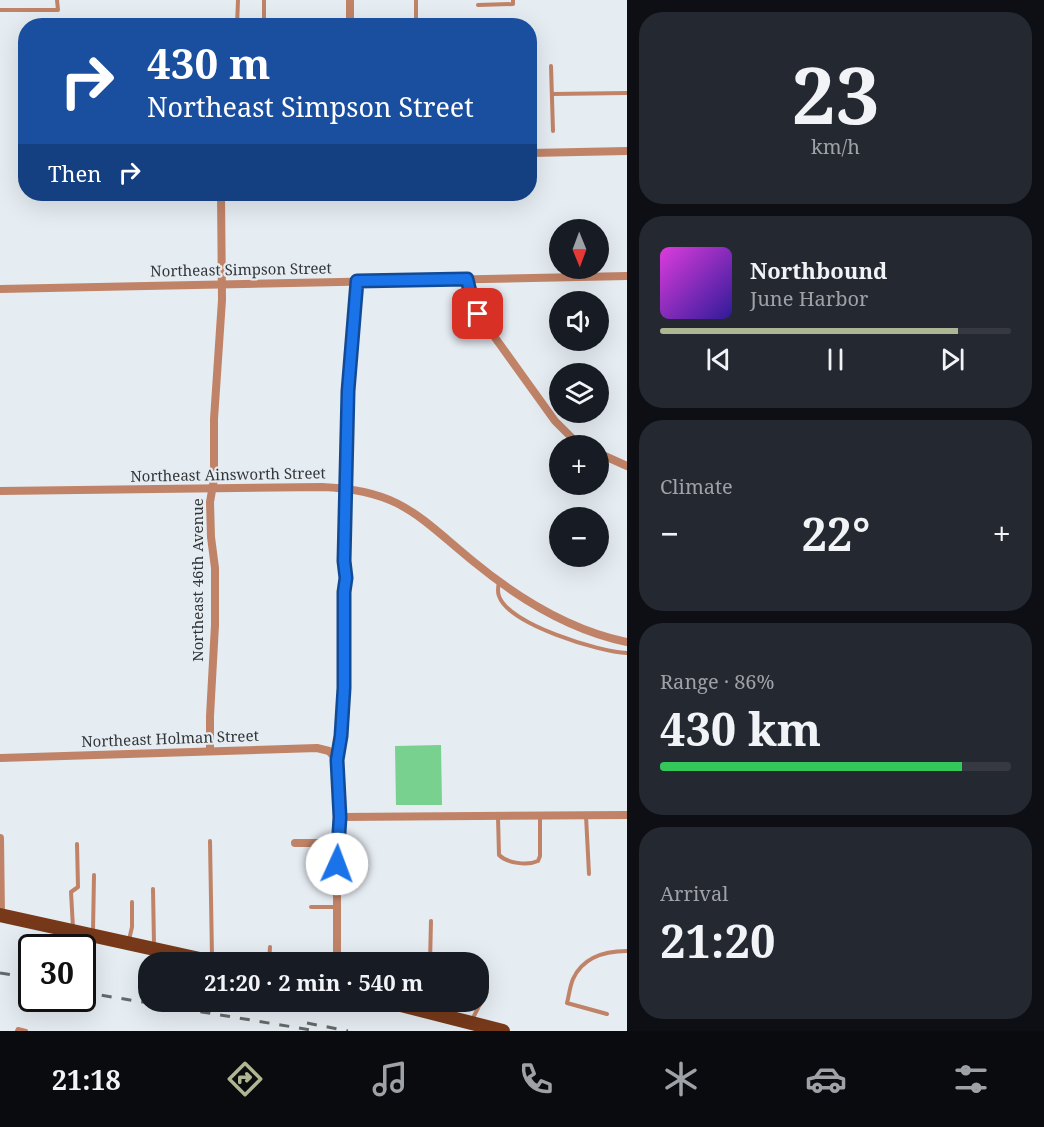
<!DOCTYPE html>
<meta charset="utf-8">
<style>
:root{--surface:#171b24;--page:#242831;--text:#f1f3f6;--muted:#9ea1a6;--line:#363941;--accent:#adb693}
body{margin:0;font-family:"Noto Serif",serif;background:var(--page);color:var(--text);height:100vh;display:flex;flex-direction:column;font-size:22px;white-space:nowrap}
*{box-sizing:border-box;margin:0}
p{font-size:20px;color:var(--muted)}
.icon{flex:none;width:33px;height:33px;fill:none;stroke:currentColor;stroke-width:2;stroke-linecap:round;stroke-linejoin:round}
.map{position:relative;flex:1;overflow:hidden}
.sheet{display:flex;flex-direction:column;gap:12px;padding:12px;background:#0d0f14;width:417px}
.sheet>*{flex:none}
.hud{position:absolute;left:18px;top:18px;width:519px;height:183px;border-radius:24px;box-shadow:0 6px 24px #0002;background:#1a4fa0;color:#fff;overflow:hidden}
.needle{width:39px;rotate:179deg}
.fabs{position:absolute;left:549px;top:219px;display:grid;gap:12px}
.fabs a{display:grid;place-items:center;width:60px;height:60px;border-radius:50%;background:var(--surface);box-shadow:0 6px 24px #0002;font-size:30px}
.speed{position:absolute;left:18px;top:934px;display:flex;gap:12px;font-size:30px;font-weight:700;text-align:center}
.speed>*{display:grid;place-content:center;width:78px;height:78px;border-radius:50%;background:var(--surface);box-shadow:0 6px 24px #0002;line-height:1}
.speed .limit{border:3px solid #111;border-radius:9px;background:#fff;color:#111}
.pin{position:absolute;display:grid;place-items:center;width:51px;height:51px;color:#fff;margin:-26px;border-radius:12px;box-shadow:0 3px 9px #0006}
.me{position:absolute;width:66px;margin:-33px;rotate:2deg;stroke-linejoin:round;filter:drop-shadow(0 0 4px #0008)}
.turn{display:flex;align-items:center;gap:21px;height:126px;padding:0 30px;font-size:27px}
.turn .icon{width:78px;height:78px;stroke-width:2.5}
.turn b{display:block;font-size:42px;line-height:51px}
.then{display:flex;align-items:center;height:57px;padding:0 30px;background:#0003;gap:12px;font-size:22px}
.big{font-size:45px;font-weight:700;line-height:1.1}
.sheet .card{flex:1;display:flex;flex-direction:column;justify-content:center;gap:9px;min-width:0;padding:0 21px;border-radius:24px;background:var(--page)}
.sheet .dial{align-items:center;gap:0}
.dial b{font-size:78px;line-height:1}
.song{display:flex;align-items:center;gap:18px}
.cover{width:72px;height:72px;border-radius:9px;background:linear-gradient(135deg,hsl(300 70% 55%),hsl(250 70% 35%))}
.played{height:6px;border-radius:3px;background:linear-gradient(90deg,var(--accent) 85%,var(--line) 85%)}
.keys{display:flex;justify-content:space-around;direction:ltr}
.heat{display:flex;justify-content:space-between;align-items:center;font-size:33px;direction:ltr}
.charge{height:9px;border-radius:4px;background:linear-gradient(90deg,#34c759 86%,var(--line) 0)}
.trip{position:absolute;left:138px;top:952px;width:351px;height:60px;border-radius:24px;background:var(--surface);box-shadow:0 6px 24px #0002;font-weight:700;line-height:60px;text-align:center}
.menu{display:flex;height:96px;justify-content:space-around;align-items:center;background:#090b0e;color:var(--muted)}
.menu .icon{width:42px;height:42px}
.menu .active{color:var(--accent)}
.menu b{font-size:27px;color:var(--text)}
main{display:flex;flex:1;min-height:0}
.map>svg:first-child{display:block}
.green{fill:#78d18e}
.lines{fill:none;stroke-linecap:round;stroke-linejoin:round}
.lane{stroke:#c08367;stroke-width:4}
.street{stroke:#c08367;stroke-width:8}
.primary{stroke:#77391a;stroke-width:14}
.rail{stroke:#65696c;stroke-width:3;stroke-dasharray:10 10;stroke-linecap:butt}
.route-casing{stroke:#114b97;stroke-width:15}
.route{stroke:#1a73e8;stroke-width:10}
.labels{text-anchor:middle;stroke-width:4.5;stroke-linejoin:round;paint-order:stroke}
.street-label{font-size:15px;fill:#333638;stroke:#e5ecf2}
</style>
<main>
<div class="map">
<svg width="627" height="1031" viewBox="0 0 627 1031">
<rect width="100%" height="100%" fill="#e5ecf2"/>
<path class="green" d="M441,745L442,805H396L395,746Z"/>
<g class="lines">
<g class="lane">
<path d="M264,0V26"/>
<path d="M416,0V26"/>
<path d="M478,5L513,4V0"/>
<path d="M0,10H58L57,0"/>
<path d="M237,26L238,0"/>
<path d="M551,66L553,131"/>
<path d="M552,94L627,93"/>
<path d="M499,582C498,587 497,591 499,596C508,624 599,652 627,653"/>
<path d="M586,816L589,874"/>
<path d="M498,817L499,855C507,863 527,866 538,861L540,856V816"/>
<path d="M210,841L212,957"/>
<path d="M153,889L154,945"/>
<path d="M311,907H336"/>
<path d="M73,928L71,892L78,887L77,844"/>
<path d="M93,931L94,875"/>
<path d="M129,940L132,927V902"/>
<path d="M269,963L270,947"/>
<path d="M430,963L431,921"/>
<path d="M607,1014L567,1003C569,995 570,986 573,979C583,957 606,951 627,951"/>
<path d="M472,1020L482,1000L484,981"/>
<path d="M17,1031L18,1029L26,1031"/>
</g>
<g class="street">
<path d="M350,0V26"/>
<path d="M530,153L627,151"/>
<path d="M467,279L473,304L478,314L555,421L573,439L583,446"/>
<path d="M0,289L627,276"/>
<path d="M598,453L627,466"/>
<path d="M0,491L322,487C400,490 418,516 474,562C519,599 569,630 627,642"/>
<path d="M210,751V716L215,625V568L211,537L210,502L214,479V419L222,300L221,194"/>
<path d="M0,758L317,748L329,751L337,760"/>
<path d="M340,817L627,815"/>
<path d="M0,838L1,916"/>
<path d="M295,843H337"/>
<path d="M337,963V843L340,817L337,760L341,736L344,688L343,619L346,577L343,561L345,500L348,391L357,281"/>
</g>
<g class="primary">
<path d="M0,915L218,963"/>
<path d="M389,1002L503,1031"/>
</g>
<g class="rail">
<path d="M0,973L32,978"/>
<path d="M82,992L317,1031"/>
<path d="M307,1023L348,1031"/>
</g>
</g>
<g class="lines">
<g class="route-casing">
<path id="route" d="M337,864L340,817L337,760L341,736L344,688V592L346,578L344,561L348,391L357,281L467,279L473,304L478,314"/>
</g>
<use href="#route" class="route"/>
</g>
<g class="labels">
<g class="street-label">
<text transform="translate(241 270) rotate(-1)" y="5">Northeast Simpson Street</text>
<text transform="translate(228 475) rotate(-1)" y="5">Northeast Ainsworth Street</text>
<text transform="translate(198 580) rotate(-90)" y="5">Northeast 46th Avenue</text>
<text transform="translate(170 739) rotate(-2)" y="5">Northeast Holman Street</text>
</g>
</g>
</svg>
<div class="fabs">
<a><svg class="needle" viewBox="-14 -14 28 28"><path d="M0-13l5 13h-10z" fill="#e53935"/><path d="M0 13l5-13h-10z" fill="#9ea1a6"/></svg></a>
<a><svg class="icon" aria-label="sound" viewBox="0 0 24 24"><path d="M4 9h4l5-4v14l-5-4H4zM17 9q2 3 0 6"/></svg></a>
<a><svg class="icon" aria-label="layers" viewBox="0 0 24 24"><path d="M12 4l9 5-9 5-9-5zM3 14l9 5 9-5"/></svg></a>
<a>+</a>
<a>−</a>
</div>
<div class="speed"><div class="limit">30</div></div>
<div class="pin" style="left:478px;top:314px;background:#d93025"><svg class="icon" aria-label="arrive" viewBox="0 0 24 24"><path d="M6 21V4h12l-3 4 3 4H6"/></svg></div>
<svg class="me" style="left:337px;top:864px" viewBox="-20 -20 40 40"><circle r="19" fill="#fff"/><path d="M0-13L10 11 0 6-10 11z" fill="#1a73e8"/></svg>
<div class="trip">21:20 · 2 min · 540 m</div>
<div class="hud">
<div class="turn"><svg class="icon" aria-label="right" viewBox="0 0 24 24"><path d="M7 20v-9h11M14 6l5 5-5 5"/></svg><div><b>430 m</b>Northeast Simpson Street</div></div>
<div class="then">Then<svg class="icon" aria-label="right" viewBox="0 0 24 24"><path d="M7 20v-9h11M14 6l5 5-5 5"/></svg></div>
</div>
</div>
<section class="sheet">
<div class="card dial"><b>23</b><p>km/h</p></div>
<div class="card">
<div class="song"><i class="cover"></i><div><b>Northbound</b><p>June Harbor</p></div></div>
<div class="played"></div>
<div class="keys"><svg class="icon" aria-label="previous" viewBox="0 0 24 24"><path d="M18 5L8 12l10 7zM5 5v14"/></svg><svg class="icon" aria-label="pause" viewBox="0 0 24 24"><path d="M8 5v14M16 5v14"/></svg><svg class="icon" aria-label="next" viewBox="0 0 24 24"><path d="M6 5l10 7-10 7zM19 5v14"/></svg></div>
</div>
<div class="card"><p>Climate</p>
<div class="heat"><a>−</a><b class="big">22°</b><a>+</a></div>
</div>
<div class="card"><p>Range · 86%</p><b class="big">430 km</b><div class="charge"></div></div>
<div class="card"><p>Arrival</p><b class="big">21:20</b></div>
</section>
</main>
<nav class="menu">
<b>21:18</b>
<svg class="icon active" aria-label="directions" viewBox="0 0 24 24"><path d="M12 3l9 9-9 9-9-9zM9 14v-3h6M13 9l2 2-2 2"/></svg>
<svg class="icon" aria-label="music" viewBox="0 0 24 24"><path d="M9 18V5l10-2v13"/><circle cx="6" cy="18" r="3"/><circle cx="16" cy="16" r="3"/></svg>
<svg class="icon" aria-label="phone" viewBox="0 0 24 24"><path d="M5 4h4l2 5-3 2q2 4 5 5l2-3 5 2v4C11 20 4 13 5 4z"/></svg>
<svg class="icon" aria-label="climate" viewBox="0 0 24 24"><path d="M12 3v18M4 7l16 10M4 17L20 7"/></svg>
<svg class="icon" aria-label="car" viewBox="0 0 24 24"><path d="M5 17H2v-5l4-1 3-4h7l3 4 3 1v5h-3M9 17h6M6 11h13"/><circle cx="7" cy="17" r="2"/><circle cx="17" cy="17" r="2"/></svg>
<svg class="icon" aria-label="filters" viewBox="0 0 24 24"><path d="M4 7h16M4 17h16"/><circle cx="9" cy="7" r="2"/><circle cx="15" cy="17" r="2"/></svg>
</nav>
